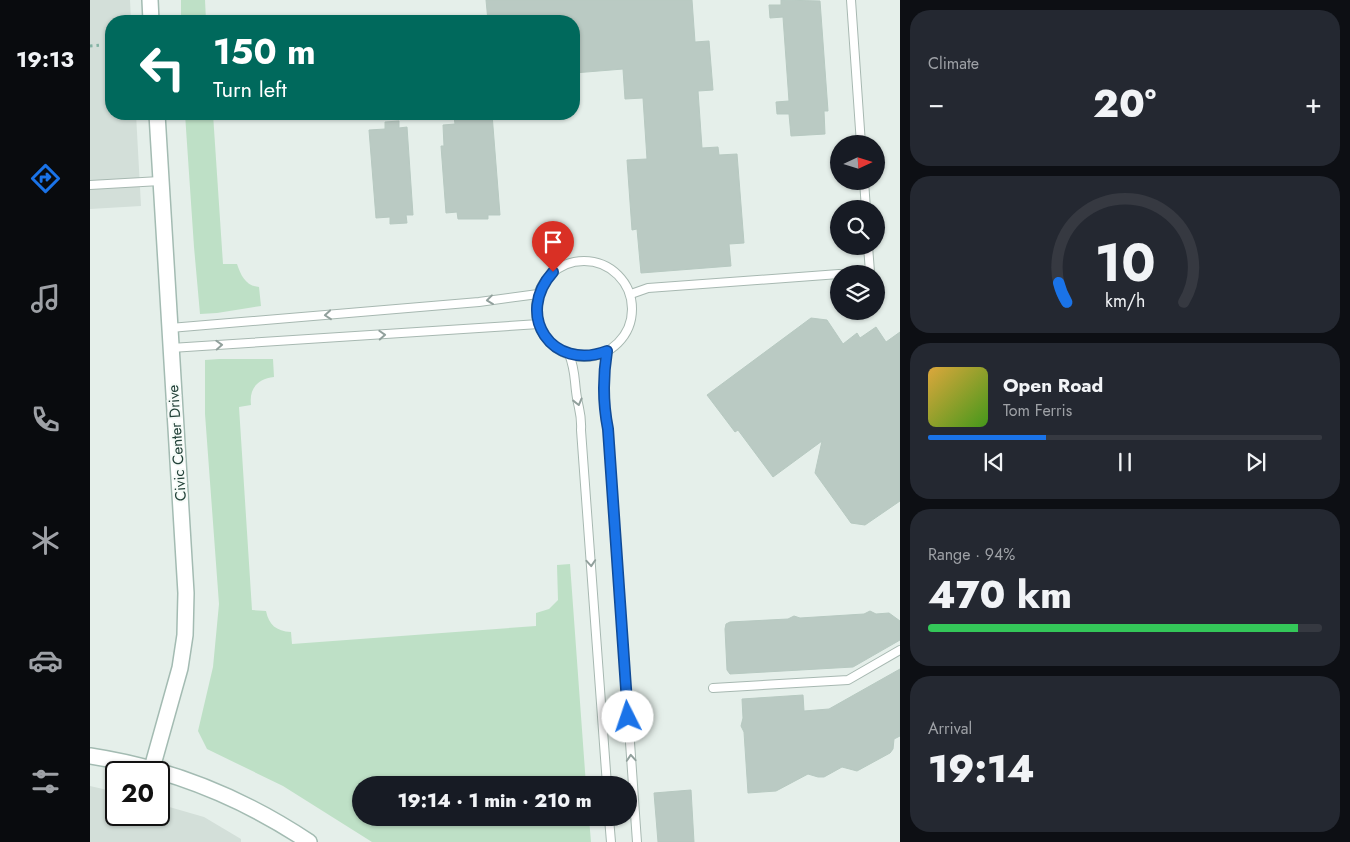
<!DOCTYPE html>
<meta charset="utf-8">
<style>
:root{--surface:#171b24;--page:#242831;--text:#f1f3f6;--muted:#9ea1a6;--line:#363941;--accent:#1a73e8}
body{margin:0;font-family:Jost,sans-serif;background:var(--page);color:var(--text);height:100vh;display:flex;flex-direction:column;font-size:19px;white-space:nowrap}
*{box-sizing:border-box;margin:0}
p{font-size:16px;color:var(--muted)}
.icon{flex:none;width:28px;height:28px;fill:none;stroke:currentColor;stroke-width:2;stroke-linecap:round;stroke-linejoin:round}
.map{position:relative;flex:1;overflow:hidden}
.drawer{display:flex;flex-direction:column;gap:10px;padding:10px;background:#0d0f14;width:450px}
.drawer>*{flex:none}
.top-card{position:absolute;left:15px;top:15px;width:475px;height:105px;border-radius:20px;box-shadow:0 1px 4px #0004;background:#00695c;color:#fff;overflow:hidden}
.needle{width:32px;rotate:86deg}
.controls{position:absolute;left:740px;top:135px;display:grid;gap:10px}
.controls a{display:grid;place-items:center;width:55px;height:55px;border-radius:50%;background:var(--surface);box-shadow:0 1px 4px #0004;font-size:25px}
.speed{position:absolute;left:15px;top:761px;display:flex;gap:10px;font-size:25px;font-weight:700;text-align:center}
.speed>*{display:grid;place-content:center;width:65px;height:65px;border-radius:50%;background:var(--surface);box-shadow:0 1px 4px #0004;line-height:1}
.speed .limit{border:2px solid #111;border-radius:8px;background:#fff;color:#111}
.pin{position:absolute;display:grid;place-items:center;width:42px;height:42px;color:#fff;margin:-51px -21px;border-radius:50% 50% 50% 0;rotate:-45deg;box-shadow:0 0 5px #0007}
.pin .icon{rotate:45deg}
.me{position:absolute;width:55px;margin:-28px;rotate:356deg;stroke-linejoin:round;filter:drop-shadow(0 0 4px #0008)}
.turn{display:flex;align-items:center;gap:18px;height:105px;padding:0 25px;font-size:22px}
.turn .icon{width:65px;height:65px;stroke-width:2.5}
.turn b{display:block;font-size:35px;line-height:42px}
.big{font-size:38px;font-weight:800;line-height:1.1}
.drawer .card{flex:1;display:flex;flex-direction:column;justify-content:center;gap:8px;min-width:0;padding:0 18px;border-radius:20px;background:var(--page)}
.drawer .dial{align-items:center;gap:0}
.dial svg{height:130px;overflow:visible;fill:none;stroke:var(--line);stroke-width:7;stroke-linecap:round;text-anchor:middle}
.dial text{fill:var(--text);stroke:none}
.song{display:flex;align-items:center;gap:15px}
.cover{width:60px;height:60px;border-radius:8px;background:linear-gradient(135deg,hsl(40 70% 55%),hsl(100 70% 35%))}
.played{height:5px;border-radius:2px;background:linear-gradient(90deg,var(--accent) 30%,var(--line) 30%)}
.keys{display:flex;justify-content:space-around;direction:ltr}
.heat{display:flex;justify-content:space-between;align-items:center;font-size:28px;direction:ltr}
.charge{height:8px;border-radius:4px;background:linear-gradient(90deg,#34c759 94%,var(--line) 0)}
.trip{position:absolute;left:262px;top:776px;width:285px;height:50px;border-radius:25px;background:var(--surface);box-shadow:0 1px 4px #0004;font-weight:800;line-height:50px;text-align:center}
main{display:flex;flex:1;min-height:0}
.menu{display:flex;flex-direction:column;width:90px;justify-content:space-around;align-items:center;background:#090b0e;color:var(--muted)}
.menu .icon{width:35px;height:35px}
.menu .on{color:var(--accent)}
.menu b{font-size:22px;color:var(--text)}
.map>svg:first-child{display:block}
.built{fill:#d3dfd9}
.green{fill:#bee0c6}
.building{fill:#bacac3;stroke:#b7c9c1}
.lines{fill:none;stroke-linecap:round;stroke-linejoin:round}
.lane-casing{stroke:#a7b8b1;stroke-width:10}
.secondary-casing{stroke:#a3bbb2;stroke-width:18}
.path{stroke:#84b3a4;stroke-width:3;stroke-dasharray:2.5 4;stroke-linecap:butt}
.lane{stroke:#fff;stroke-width:8}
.secondary{stroke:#fff;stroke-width:15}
.oneway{stroke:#91a09c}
.route-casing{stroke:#114b97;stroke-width:12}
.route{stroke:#1a73e8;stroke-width:9}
.labels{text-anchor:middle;stroke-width:4;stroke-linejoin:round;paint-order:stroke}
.street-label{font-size:15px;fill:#234239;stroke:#f6fbf8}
</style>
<main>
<nav class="menu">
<b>19:13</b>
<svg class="icon on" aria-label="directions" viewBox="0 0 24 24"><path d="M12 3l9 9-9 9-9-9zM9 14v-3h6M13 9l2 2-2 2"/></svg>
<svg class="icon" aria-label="music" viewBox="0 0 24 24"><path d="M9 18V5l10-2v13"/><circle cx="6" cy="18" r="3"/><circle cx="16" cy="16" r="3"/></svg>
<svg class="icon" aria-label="phone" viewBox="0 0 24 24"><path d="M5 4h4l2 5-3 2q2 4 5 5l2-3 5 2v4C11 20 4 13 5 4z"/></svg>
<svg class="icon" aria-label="climate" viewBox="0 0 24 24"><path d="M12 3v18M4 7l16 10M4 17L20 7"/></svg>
<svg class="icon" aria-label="car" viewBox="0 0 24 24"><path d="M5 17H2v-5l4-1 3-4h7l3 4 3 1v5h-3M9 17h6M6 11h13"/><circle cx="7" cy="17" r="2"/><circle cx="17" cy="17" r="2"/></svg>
<svg class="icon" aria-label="filters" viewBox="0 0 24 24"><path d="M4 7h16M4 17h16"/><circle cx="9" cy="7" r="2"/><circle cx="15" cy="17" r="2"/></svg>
</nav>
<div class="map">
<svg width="810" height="842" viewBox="0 0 810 842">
<rect width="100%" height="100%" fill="#e5efea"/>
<g class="built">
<path d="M0,0H40L41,21H21V114H46L51,206L0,209Z"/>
<path d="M0,786L26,792V815H69V804L114,817L151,839V842H0Z"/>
</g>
<g class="green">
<path d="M91,0H115L116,21H91Z"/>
<path d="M95,114H123L133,264H147C151,276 156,286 169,287L171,306L127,313L110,314L104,247Z"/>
<path d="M129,359H183L184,377C167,379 159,389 161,405L149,407L162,610L176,611C179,625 186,631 201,632L202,644L446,626V613L459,609L468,600L467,565L480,564L496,785H271V818H499L501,842H282L193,786L117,749L108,731L123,667L129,604L115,414V360Z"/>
</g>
<g class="building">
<path d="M396,0H602L605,42L619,41L623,90L608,91L612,148L628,147L629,155L647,154L654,243L639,244L641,266L551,273L547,229L542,230L537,160L557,159L553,98L535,99L533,69L484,73V21H398Z"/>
<path d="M691,0L730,1L738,111H734L735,134L701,136L699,114H687L686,102L699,101L693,17L680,18L679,5H691Z"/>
<path d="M402,114L410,215H398V219H368L367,212L356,213L351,146H354L353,125L365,124L364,117Z"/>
<path d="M309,121V128L317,127L323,215H316L317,223L300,224V217L286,218L279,130L295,129V122Z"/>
<path d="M721,318L737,320L753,344L767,333L770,338L786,327L796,342L810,332V501L775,525L761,523L725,473L732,441L683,477L648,430L645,432L617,395Z"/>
<path d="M780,611L786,614L799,613L810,621V640L763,667L640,674L637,670L635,629L636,624L640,622L698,619L704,616L710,618L774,614Z"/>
<path d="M810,669V736L804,739L803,749L800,753L767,771L752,767L734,777H728L718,774L686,791L658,793L654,732L651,726L653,718L652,699L713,695L714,711L739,709Z"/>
<path d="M601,790L604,842H568L564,793Z"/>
</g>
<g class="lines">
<g class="lane-casing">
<g id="lane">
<path d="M761,0L771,144"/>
<path d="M774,181L776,209"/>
<path d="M0,185L70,181"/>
<circle cx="494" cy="309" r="48"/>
<path d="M753,274L780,272L778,246"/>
<path d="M541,294L558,288L749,274"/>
<path d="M80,328L389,302L448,294"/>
<path d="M81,348L449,324"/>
<path d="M517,351C513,376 513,404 518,429L547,842"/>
<path d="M479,354C486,372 484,381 487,398C489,410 492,416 491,430L517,785"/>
<path d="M623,688L758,680L810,650"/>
<path d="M519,818L521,842"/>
</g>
</g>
<g class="secondary-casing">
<g id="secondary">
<path d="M60,0L61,21"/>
<path d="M0,756C79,768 153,798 219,842"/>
<path d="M62,768L90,668L95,635L96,593L67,114"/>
</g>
</g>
<path class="path" d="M0,46L12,45"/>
<use href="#lane" class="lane"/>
<use href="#secondary" class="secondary"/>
</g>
<defs><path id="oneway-chevron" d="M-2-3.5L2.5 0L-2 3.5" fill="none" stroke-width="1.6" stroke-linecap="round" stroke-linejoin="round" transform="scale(1.25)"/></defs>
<g class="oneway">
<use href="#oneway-chevron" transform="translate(400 300) rotate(173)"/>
<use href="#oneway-chevron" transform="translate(238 315) rotate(175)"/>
<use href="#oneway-chevron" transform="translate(292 335) rotate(-3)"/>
<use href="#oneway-chevron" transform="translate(129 345) rotate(-3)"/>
<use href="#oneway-chevron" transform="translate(488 402) rotate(76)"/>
<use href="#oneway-chevron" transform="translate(501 563) rotate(86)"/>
<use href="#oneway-chevron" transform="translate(541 758) rotate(-94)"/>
</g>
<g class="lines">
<g class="route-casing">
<path id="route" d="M463,272C424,315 462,372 517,351C513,376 513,404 518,429L538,717"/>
</g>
<use href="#route" class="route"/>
</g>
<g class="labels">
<g class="street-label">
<text transform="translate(87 443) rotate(-94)" y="5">Civic Center Drive</text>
</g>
</g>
</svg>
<div class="controls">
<a><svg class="needle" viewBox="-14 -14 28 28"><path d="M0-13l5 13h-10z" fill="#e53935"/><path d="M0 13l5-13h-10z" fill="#9ea1a6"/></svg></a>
<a><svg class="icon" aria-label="search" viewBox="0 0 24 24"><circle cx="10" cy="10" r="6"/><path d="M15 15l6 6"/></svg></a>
<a><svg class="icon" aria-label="layers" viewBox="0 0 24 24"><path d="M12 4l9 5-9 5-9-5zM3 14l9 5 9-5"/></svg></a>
</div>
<div class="speed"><div class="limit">20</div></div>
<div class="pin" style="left:463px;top:272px;background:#d93025"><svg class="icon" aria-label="arrive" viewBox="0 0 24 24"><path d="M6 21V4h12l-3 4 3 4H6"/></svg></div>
<svg class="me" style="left:538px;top:717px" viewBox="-20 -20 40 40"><circle r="19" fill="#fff"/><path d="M0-13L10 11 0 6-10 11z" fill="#1a73e8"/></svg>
<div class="trip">19:14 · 1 min · 210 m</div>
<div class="top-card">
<div class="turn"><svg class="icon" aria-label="left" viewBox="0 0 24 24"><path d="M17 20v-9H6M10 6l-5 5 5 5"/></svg><div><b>150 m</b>Turn left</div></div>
</div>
</div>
<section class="drawer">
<div class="card"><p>Climate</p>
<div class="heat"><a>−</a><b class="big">20°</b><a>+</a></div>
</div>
<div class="card dial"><svg viewBox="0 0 100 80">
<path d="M14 69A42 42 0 1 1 86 69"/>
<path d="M14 69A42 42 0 0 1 9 57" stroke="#1a73e8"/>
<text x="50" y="56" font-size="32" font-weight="700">10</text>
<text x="50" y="72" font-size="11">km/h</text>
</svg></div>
<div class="card">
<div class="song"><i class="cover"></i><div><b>Open Road</b><p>Tom Ferris</p></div></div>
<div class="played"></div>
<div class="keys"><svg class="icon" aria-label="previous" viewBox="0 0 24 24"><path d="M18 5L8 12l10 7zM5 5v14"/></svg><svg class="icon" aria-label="pause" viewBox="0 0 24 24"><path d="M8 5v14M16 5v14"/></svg><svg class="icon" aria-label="next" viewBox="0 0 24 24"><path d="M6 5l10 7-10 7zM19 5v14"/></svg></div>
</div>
<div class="card"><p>Range · 94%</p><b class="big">470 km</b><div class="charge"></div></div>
<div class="card"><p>Arrival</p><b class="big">19:14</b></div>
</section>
</main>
